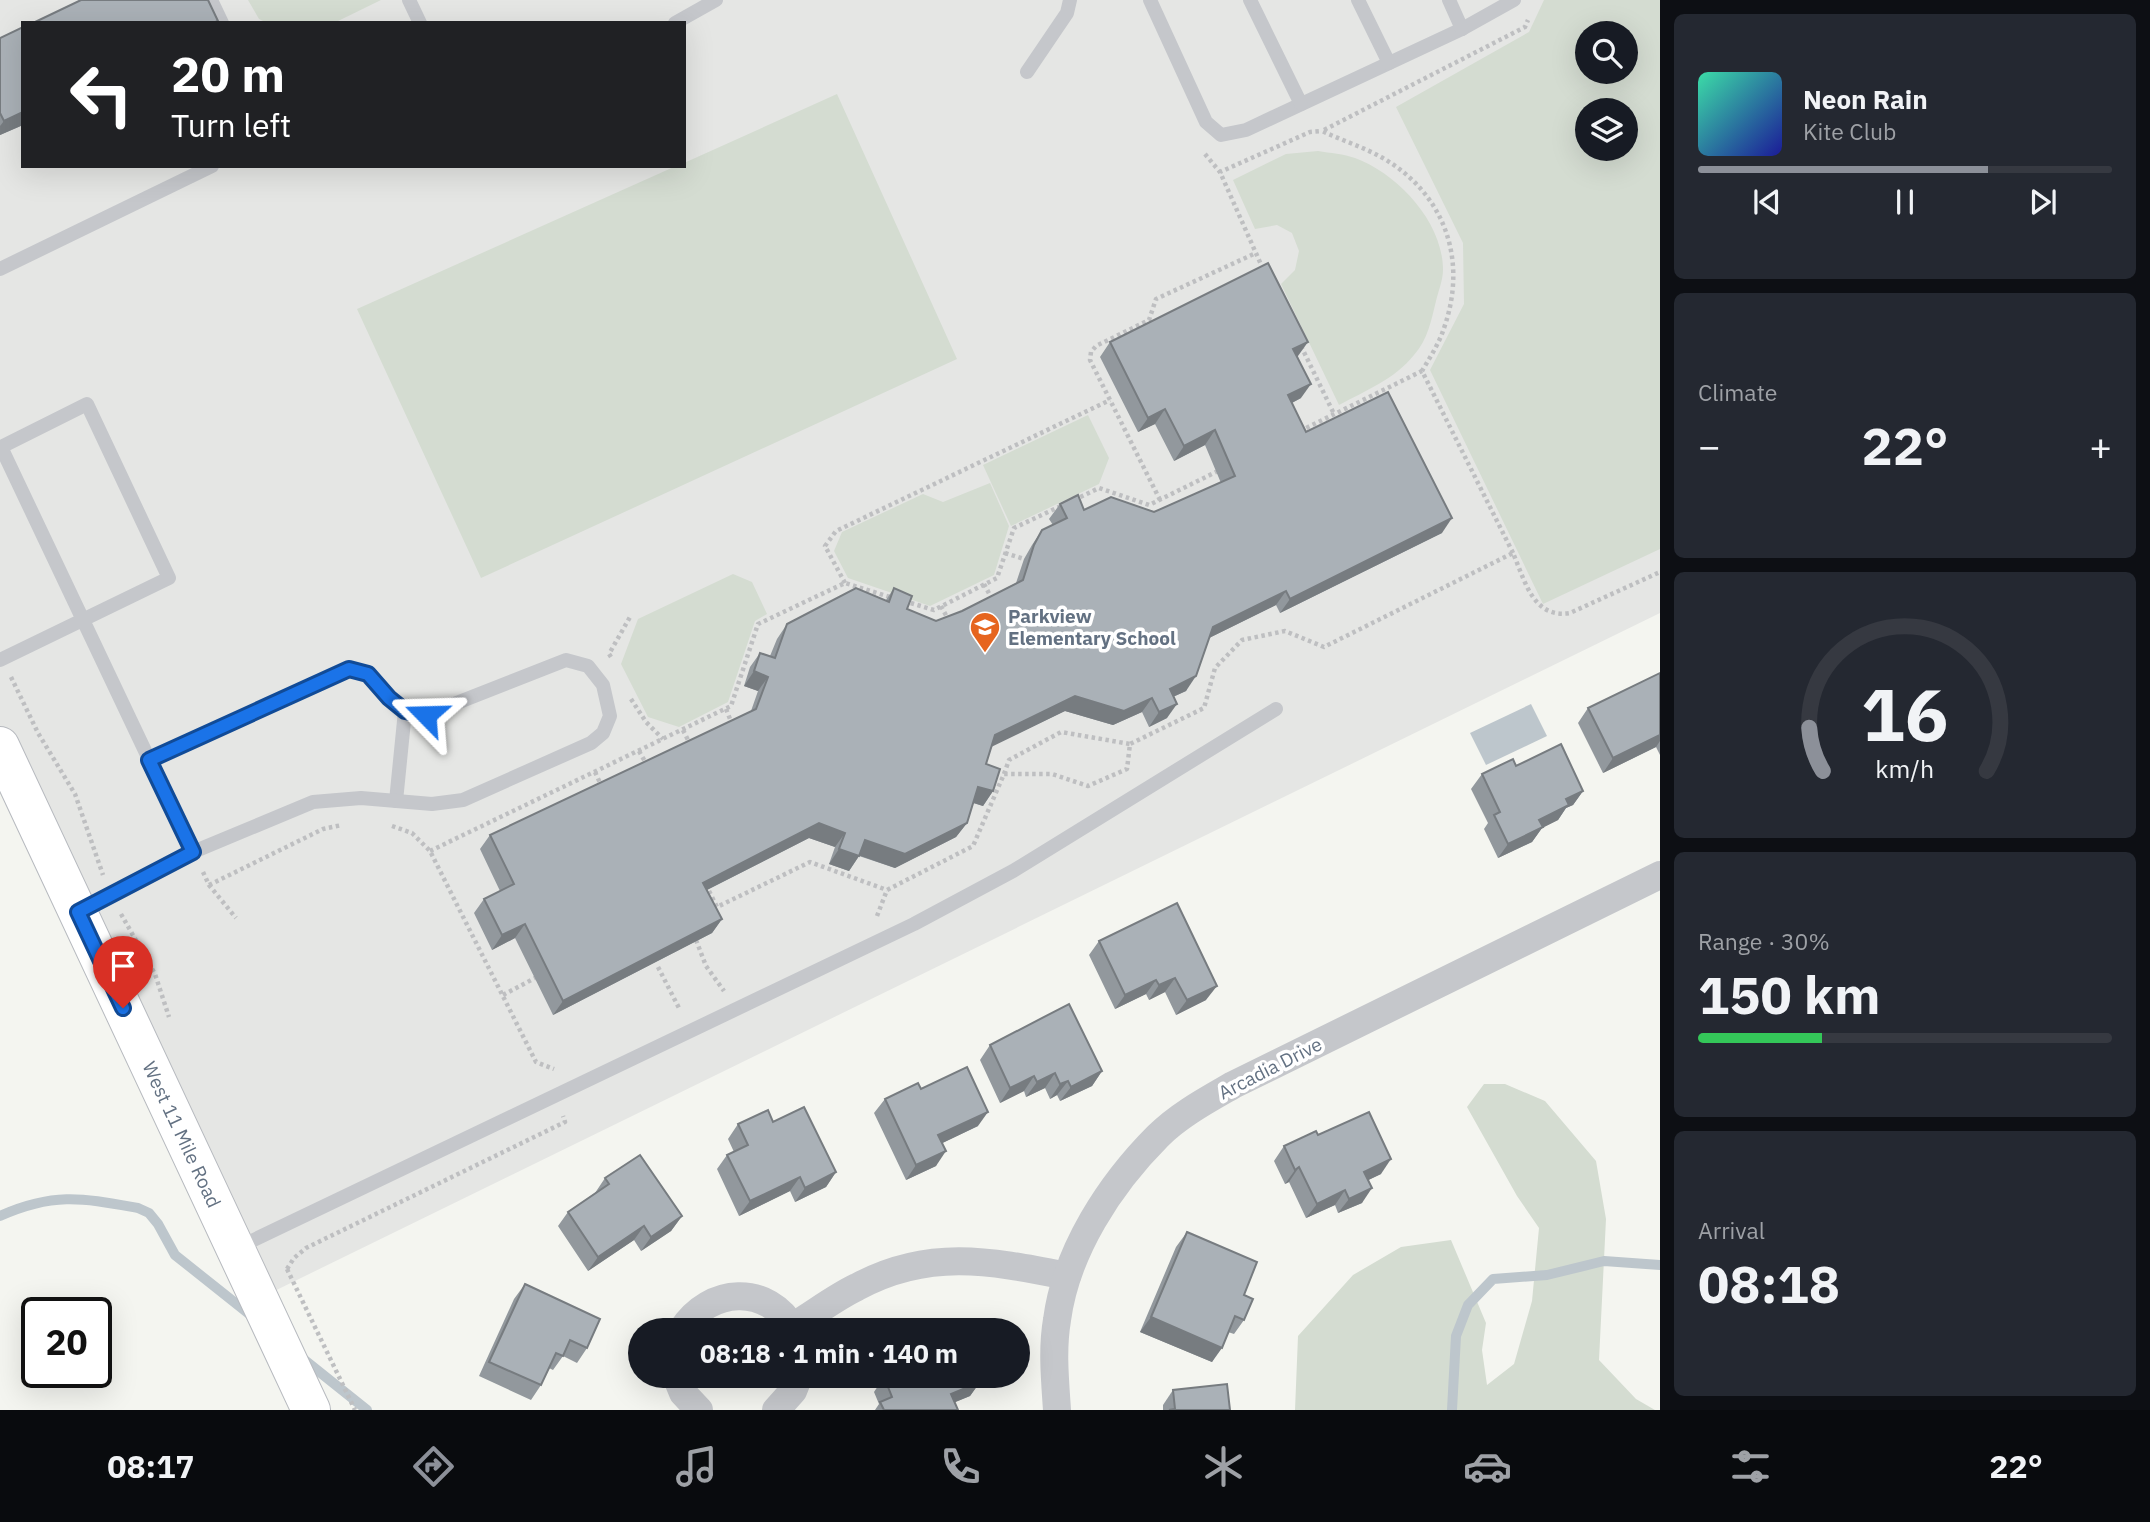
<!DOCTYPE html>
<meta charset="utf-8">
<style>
:root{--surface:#171b24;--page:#242831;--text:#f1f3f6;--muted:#9ea1a6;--line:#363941;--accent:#8c9099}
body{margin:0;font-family:"IBM Plex Sans",sans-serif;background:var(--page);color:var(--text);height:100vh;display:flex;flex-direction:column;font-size:26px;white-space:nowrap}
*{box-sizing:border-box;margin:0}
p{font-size:23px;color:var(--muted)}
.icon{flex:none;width:38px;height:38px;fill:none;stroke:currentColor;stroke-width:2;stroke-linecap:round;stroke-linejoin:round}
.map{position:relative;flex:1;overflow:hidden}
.side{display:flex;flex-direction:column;gap:14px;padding:14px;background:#0d0f14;width:490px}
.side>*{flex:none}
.guide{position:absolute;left:21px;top:21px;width:665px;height:147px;border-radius:0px;box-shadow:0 7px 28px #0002;background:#202124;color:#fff;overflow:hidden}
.controls{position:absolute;left:1575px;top:21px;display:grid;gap:14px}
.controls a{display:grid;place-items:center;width:63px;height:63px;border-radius:50%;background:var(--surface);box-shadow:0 7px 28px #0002;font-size:35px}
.speed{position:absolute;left:21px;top:1297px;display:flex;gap:14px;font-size:35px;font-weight:700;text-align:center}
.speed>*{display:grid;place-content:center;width:91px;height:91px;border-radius:50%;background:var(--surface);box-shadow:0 7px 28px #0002;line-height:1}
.speed .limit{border:4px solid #111;border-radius:10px;background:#fff;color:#111}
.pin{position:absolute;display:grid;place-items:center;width:60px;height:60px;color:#fff;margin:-72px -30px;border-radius:50% 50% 50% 0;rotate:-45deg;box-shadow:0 0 7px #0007}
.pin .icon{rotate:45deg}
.me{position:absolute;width:77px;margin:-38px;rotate:292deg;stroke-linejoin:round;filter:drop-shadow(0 0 5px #0008)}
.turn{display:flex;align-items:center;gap:24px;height:147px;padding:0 35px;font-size:32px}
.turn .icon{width:91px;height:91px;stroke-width:2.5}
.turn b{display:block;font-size:49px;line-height:60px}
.big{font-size:52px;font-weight:800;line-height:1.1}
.side .tile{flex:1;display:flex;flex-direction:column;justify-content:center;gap:10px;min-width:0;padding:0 24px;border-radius:10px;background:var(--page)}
.side .dial{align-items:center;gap:0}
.dial svg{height:182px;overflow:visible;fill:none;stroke:var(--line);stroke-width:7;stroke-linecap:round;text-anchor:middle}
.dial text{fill:var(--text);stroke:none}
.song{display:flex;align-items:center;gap:21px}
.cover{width:84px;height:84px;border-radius:10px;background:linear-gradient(135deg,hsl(160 70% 55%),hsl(240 70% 35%))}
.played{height:7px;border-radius:4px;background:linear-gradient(90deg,var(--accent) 70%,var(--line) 70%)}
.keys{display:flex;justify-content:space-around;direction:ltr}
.heat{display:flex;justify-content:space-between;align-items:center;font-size:38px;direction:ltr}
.charge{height:10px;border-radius:5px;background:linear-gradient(90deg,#34c759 30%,var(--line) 0)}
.trip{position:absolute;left:628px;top:1318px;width:402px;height:70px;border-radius:35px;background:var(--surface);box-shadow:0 7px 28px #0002;font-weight:800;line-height:70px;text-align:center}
.tab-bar{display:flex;height:112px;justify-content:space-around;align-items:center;background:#090b0e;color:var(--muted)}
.tab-bar .icon{width:49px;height:49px}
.tab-bar .selected{color:var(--accent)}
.tab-bar b{font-size:32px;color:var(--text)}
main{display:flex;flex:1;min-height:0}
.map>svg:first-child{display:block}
.built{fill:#e5e6e4;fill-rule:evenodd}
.green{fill:#d4dcd1;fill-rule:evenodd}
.water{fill:#bdc6cc}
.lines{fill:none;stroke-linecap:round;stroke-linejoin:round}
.stream{stroke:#bdc6cc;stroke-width:10}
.secondary-casing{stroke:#b7babf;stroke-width:40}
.path{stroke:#bebfc1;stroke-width:4.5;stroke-dasharray:3.5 3.5;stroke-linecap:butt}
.lane{stroke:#c5c7cb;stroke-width:14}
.street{stroke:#c5c7cb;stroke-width:28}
.secondary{stroke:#fff;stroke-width:38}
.wall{fill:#92989d}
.shaded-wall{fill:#777c80}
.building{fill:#aab1b7;stroke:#777c80;stroke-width:2}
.route-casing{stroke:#114b97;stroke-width:18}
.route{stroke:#1a73e8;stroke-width:12}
.labels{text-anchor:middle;stroke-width:7;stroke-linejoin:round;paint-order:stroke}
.poi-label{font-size:19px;font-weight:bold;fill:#637182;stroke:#fff;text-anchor:start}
.street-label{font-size:19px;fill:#637182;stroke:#fff}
</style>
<main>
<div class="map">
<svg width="1660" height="1410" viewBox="0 0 1660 1410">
<rect width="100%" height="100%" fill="#f4f5f0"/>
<path class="built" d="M0,0H1660V613L256,1300L0,753ZM23,23H684V166H23ZM1587,33H1626V72H1587ZM1587,110H1626V149H1587Z"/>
<g class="green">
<path d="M248,0H381L334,23H267L259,19Z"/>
<path d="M1544,0H1660V549L1543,604L1430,370L1464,304L1463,243L1396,107L1529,32ZM1626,33V72H1587V33ZM1587,110H1626V149H1587Z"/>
<path d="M837,94L957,359L481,578L357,309L676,166H684V163Z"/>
<path d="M1318,151C1330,153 1344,154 1355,158C1398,174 1443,222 1443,270C1443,280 1438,292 1436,301C1431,321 1428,339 1414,355C1395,379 1365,391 1339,405L1281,284L1295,270L1299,251L1292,233L1277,225L1255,229L1233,180L1286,154Z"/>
<path d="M1088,415L1109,458L1099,484L1011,526L983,465Z"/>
<path d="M990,483L1009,526L994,575L930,606L848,578L834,551L842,532L923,494L943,502Z"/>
<path d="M733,574L752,582L767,614L755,621L728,702L679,727L648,717L621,664L638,619Z"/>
<path d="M1484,1084H1505L1545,1101L1596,1161L1606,1219L1599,1360L1636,1399L1655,1410H1295L1298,1336L1353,1275L1401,1247L1451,1240L1486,1323L1482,1350L1487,1385L1514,1364L1532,1301L1539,1228L1517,1196L1467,1107Z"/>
</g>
<path class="water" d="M1531,704L1547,736L1486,765L1470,733Z"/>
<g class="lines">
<g class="stream">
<path d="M0,1216C54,1192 82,1198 138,1208L149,1213L158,1224L175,1255L253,1317"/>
<path d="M302,1358L367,1410"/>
<path d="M1452,1410L1456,1336L1468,1305L1493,1279L1547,1275L1604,1261L1660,1265"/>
</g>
<g class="secondary-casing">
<g id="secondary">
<path id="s1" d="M0,746L311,1410"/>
</g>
</g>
<g class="path">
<path d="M1205,154L1220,172"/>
<path d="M1263,269L1220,172L1310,132L1322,131"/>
<path d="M1301,346L1334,414"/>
<path d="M1300,431L1422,371"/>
<path d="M1074,500L1099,488L1149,505L1220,470"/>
<path d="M1160,500L1090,360L1091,352L1096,346L1149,320L1156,299L1256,253"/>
<path d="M1005,553L1024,559"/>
<path d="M1513,553L1422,371C1430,357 1439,344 1444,328C1468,260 1445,193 1381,157C1363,147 1341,140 1322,131L1525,27L1528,20"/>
<path d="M845,583L825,546L836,531L1110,400"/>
<path d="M984,584L992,599"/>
<path d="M904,601L934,610L997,578L1014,528L1063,505"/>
<path d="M941,606L949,621"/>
<path d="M611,657L609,654L630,617"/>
<path d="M11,677L38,733L75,794L103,875"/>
<path d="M631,699L646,722L663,739"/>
<path d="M726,709L732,724"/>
<path d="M683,730L690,744"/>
<path d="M639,751L647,765"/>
<path d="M595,772L602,787"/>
<path d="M1004,774L1009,760L1061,732L1130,744"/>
<path d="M392,826L412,833L430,851L536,1062L554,1069"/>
<path d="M430,851L731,706L758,624L845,583L893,598"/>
<path d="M203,872L209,885L236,918"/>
<path d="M209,885L323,829L342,825"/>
<path d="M709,891L717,907L810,862L887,890"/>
<path d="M121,914L155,974L169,1017"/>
<path d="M877,916L887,890L973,846L1004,774H1052L1088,786L1127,769L1130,744L1204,708L1215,668L1242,640L1285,631L1324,647L1513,553C1525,581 1533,619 1570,613L1660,572"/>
<path d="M696,940L706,966L724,991"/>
<path d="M658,967L680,1010"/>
<path d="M503,995L535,978"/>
<path d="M287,1269L355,1410"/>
<path d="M287,1269L294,1258L306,1248L565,1122L563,1116"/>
</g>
<g class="lane">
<path d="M211,0L222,23"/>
<path d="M409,0L420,23"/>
<path d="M1150,0L1206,122L1221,135L1246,130L1462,29L1514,0"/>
<path d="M1250,0L1301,104"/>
<path d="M1358,0L1389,63"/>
<path d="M1449,0L1462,29"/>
<path d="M675,23L716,0"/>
<path d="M1027,72L1067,13L1070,0"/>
<path d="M0,269L212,166"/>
<path d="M0,660L169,578L87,404L1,447L193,852"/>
<path d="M396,801L405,711"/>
<path d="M80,911L193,852L313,802L361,798L432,804L463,800L591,743L603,733L610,716L603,685L588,666L566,660L426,715L405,711L389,698L368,674L349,669L149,760"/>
<path d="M237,1248L914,924L1013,871L1276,709"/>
</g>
<g class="street">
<path d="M792,1327C814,1314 834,1298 857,1287C929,1248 991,1261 1067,1276"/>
<path d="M682,1330C709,1287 768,1283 794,1330"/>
<path d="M676,1376L683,1393L699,1410"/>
<path d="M776,1410L793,1391L799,1376"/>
<path d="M1057,1410C1055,1380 1052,1349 1057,1320C1066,1251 1110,1184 1158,1136C1179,1115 1207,1100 1233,1085L1660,875"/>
</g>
<use href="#secondary" class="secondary"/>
</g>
<g class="wall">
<path d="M0,38L23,125L0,135Z"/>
<path d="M1110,342L1298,356L1301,398L1292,403L1306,432L1442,533L1280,613L1276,605L1209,638L1186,691L1173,697L1167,718L1149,727L1142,712L1113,725L1065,711L991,746L986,764L993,791L983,806L973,803L967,823L956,837L895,868L859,856L849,871L829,864L835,847L809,838L707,890L722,919L712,933L553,1015L515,938L492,950L474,913L484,899L500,891L480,849L490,835L751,711L758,691L744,686L750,667L760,653L770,656L777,639L787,624L886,600L894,588L907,609L936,621L962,611L1016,583L1024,559L1032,545L1042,530L1053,525L1049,519L1060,504L1084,510L1154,512L1221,483L1205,445L1174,461L1155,424L1138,432L1100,357Z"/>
<path d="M1660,673V755L1656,747L1603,773L1578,723L1588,708Z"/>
<path d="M1516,766L1583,791L1573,805L1566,808L1558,820L1542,828L1532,842L1498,858L1484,829L1488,823L1471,789L1482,774Z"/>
<path d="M1177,903L1206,1000L1176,1015L1165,992L1149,1000L1146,994L1115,1009L1089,955L1099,941Z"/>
<path d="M990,1045L1102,1071L1092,1086L1060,1101L1057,1095L1050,1099L1045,1088L1026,1097L1024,1091L1000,1103L980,1060Z"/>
<path d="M921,1089L978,1126L942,1143L936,1166L906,1180L874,1113L885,1099Z"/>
<path d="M773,1122L836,1172L826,1187L795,1202L790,1191L739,1216L717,1169L727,1155L734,1152L728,1139L738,1124Z"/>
<path d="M1284,1146L1381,1174L1368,1180L1362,1203L1338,1213L1335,1205L1306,1218L1289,1182L1285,1184L1274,1161Z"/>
<path d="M605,1178L682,1216L671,1231L641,1251L634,1240L588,1271L558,1226L568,1212L595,1193Z"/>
<path d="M1187,1232L1244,1295V1320L1234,1334L1228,1332L1212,1362L1140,1332L1176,1247Z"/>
<path d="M525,1284L587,1348L577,1363L563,1356L553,1370L549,1368L541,1385L531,1400L479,1376L514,1299Z"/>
<path d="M884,1377L980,1382L970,1396L955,1402L958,1410H875L879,1404L874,1392Z"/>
<path d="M1173,1390L1230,1410H1163V1405Z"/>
</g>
<g class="shaded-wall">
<path d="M23,112V125L0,135V126L4,121Z"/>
<path d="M1308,342L1298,356L1283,364L1293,349Z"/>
<path d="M1311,384L1301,398L1278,410L1288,395Z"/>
<path d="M1165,409L1155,424L1138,432L1148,418Z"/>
<path d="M1215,430L1205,445L1174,461L1184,446Z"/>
<path d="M1452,518L1442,533L1280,613L1290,599Z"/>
<path d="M1286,591L1276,605L1203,641L1213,627Z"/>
<path d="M754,671L768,677L758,691L744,686Z"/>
<path d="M1196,676L1186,691L1159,703L1170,689Z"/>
<path d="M1075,696L1152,698L1142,712L1113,725L1065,711L985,750L995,735Z"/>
<path d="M1177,704L1167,718L1149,727L1159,712Z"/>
<path d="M1660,735V741L1656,747L1603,773L1613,758Z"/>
<path d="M978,787L993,791L983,806L968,801Z"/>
<path d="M1583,791L1573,805L1566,808L1558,820L1542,828L1532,842L1498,858L1508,844L1566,799Z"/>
<path d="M819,823L845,833L835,847L809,838L693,897L703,883Z"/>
<path d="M967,823L956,837L895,868L855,854L865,840Z"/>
<path d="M839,849L859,856L849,871L829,864Z"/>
<path d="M722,919L712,933L553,1015L563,1001Z"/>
<path d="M525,924L515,938L492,950L502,935Z"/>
<path d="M1175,978L1165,992L1149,1000L1159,985Z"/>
<path d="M1156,980L1146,994L1115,1009L1125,995Z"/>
<path d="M1217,986L1206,1000L1176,1015L1187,1000Z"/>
<path d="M1102,1071L1092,1086L1060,1101L1071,1087Z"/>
<path d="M1055,1073L1045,1088L1026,1097L1037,1082Z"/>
<path d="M1034,1076L1024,1091L1000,1103L1010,1088Z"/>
<path d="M1068,1081L1057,1095L1050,1099L1060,1084Z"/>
<path d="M988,1112L978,1126L928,1150L938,1135Z"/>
<path d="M946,1151L936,1166L906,1180L916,1165Z"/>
<path d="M1391,1159L1381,1174L1354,1187L1364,1172Z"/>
<path d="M1299,1167L1289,1182L1285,1184L1295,1170Z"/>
<path d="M836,1172L826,1187L795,1202L805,1188Z"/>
<path d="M800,1177L790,1191L739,1216L750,1201Z"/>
<path d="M1372,1188L1362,1203L1338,1213L1349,1199Z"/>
<path d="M1345,1190L1335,1205L1306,1218L1317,1204Z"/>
<path d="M682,1216L671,1231L641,1251L651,1237Z"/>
<path d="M644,1226L634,1240L588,1271L598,1257Z"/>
<path d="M1151,1317L1222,1348L1212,1362L1140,1332Z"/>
<path d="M980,1382L970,1396L941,1408L951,1394Z"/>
</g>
<g class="building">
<path d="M81,0H208L218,21L213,23H33Z"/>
<path d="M23,27V112L4,121L0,113V38Z"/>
<path d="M1268,263L1308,342L1293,349L1311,384L1288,395L1306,432L1388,392L1452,518L1290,599L1286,591L1213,627L1196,676L1170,689L1177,704L1159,712L1152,698L1124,711L1075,696L995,735L986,764L1000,769L993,791L978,787L967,823L905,854L865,840L859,856L839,849L845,833L819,823L703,883L722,919L563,1001L525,924L502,935L484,899L514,884L490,835L756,709L768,677L754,671L760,653L775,658L787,624L856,588L889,602L894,588L912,596L907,609L936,621L962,611L1023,580L1034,545L1042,530L1067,518L1060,504L1078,495L1084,510L1111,497L1154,512L1235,476L1215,430L1184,446L1165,409L1148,418L1110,342Z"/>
<path d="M1660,673V735L1613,758L1588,708Z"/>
<path d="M1561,744L1583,791L1566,799L1569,805L1539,820L1543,827L1508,844L1494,815L1500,812L1482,774L1513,759L1516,766Z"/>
<path d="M1177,903L1217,986L1187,1000L1175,978L1159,985L1156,980L1125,995L1099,941Z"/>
<path d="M1069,1004L1102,1071L1071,1087L1068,1081L1060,1084L1055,1073L1037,1082L1034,1076L1010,1088L990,1045Z"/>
<path d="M967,1067L988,1112L938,1135L946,1151L916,1165L885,1099L918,1083L921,1089Z"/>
<path d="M804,1107L836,1172L805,1188L800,1177L750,1201L727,1155L748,1145L738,1124L768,1110L773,1122Z"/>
<path d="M1369,1112L1391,1159L1364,1172L1372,1188L1349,1199L1345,1190L1317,1204L1299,1167L1295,1170L1284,1146L1316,1131L1318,1135Z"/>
<path d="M640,1155L682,1216L651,1237L644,1226L598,1257L568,1212L609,1184L605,1178Z"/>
<path d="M1187,1232L1257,1262L1244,1295L1253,1299L1244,1320L1235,1316L1222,1348L1151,1317Z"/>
<path d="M525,1284L600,1319L587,1348L570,1340L563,1356L556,1353L541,1385L489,1362Z"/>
<path d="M888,1376H977L980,1382L951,1394L958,1410H884L880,1402L892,1397L884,1377Z"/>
<path d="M1227,1384L1230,1410H1169L1175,1409L1173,1390Z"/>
</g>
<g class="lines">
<g class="route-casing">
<path id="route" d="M123,1008L78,912L193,852L149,760L349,669L368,674L389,698L405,711L426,715"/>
</g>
<use href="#route" class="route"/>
</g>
<defs>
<g id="school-pin" transform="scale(1.575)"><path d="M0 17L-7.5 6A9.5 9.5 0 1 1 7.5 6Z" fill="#e6651f" stroke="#fff"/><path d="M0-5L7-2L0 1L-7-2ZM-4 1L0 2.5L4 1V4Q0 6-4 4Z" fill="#fff"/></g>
</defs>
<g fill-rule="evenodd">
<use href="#school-pin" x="985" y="627"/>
</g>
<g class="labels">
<g class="poi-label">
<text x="1008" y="623">Parkview<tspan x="1008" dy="22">Elementary School</tspan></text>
</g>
<g class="street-label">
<text transform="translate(1270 1068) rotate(-27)" y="7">Arcadia Drive</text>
<text dy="7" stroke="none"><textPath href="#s1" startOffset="429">West 11 Mile Road</textPath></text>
</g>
</g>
</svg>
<div class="controls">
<a><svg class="icon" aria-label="search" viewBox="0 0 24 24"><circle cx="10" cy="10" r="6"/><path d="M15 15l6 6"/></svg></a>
<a><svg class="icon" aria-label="layers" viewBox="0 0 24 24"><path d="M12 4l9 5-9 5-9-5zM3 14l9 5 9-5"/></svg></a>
</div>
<div class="speed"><div class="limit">20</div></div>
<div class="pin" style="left:123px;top:1008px;background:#d93025"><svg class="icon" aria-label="arrive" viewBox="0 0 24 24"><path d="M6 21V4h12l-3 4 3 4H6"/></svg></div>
<svg class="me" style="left:426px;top:715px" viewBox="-20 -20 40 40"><path d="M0-17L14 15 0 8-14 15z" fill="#1a73e8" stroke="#fff" stroke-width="4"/></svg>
<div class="trip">08:18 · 1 min · 140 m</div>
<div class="guide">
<div class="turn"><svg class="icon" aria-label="left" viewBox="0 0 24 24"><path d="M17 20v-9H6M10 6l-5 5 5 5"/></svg><div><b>20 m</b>Turn left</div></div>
</div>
</div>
<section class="side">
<div class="tile">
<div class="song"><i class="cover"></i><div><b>Neon Rain</b><p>Kite Club</p></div></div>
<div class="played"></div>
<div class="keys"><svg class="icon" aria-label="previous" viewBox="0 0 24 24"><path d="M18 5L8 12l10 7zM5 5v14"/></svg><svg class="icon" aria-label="pause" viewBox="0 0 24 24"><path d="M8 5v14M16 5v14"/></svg><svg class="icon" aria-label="next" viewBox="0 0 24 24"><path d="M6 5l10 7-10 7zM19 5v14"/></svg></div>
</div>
<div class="tile"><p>Climate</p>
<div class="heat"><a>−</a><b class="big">22°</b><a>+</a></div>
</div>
<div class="tile dial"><svg viewBox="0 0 100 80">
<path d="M14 69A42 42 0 1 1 86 69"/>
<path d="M14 69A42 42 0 0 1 8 50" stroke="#8c9099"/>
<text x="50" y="56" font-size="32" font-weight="700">16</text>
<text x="50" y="72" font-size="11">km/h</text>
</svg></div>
<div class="tile"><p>Range · 30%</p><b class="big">150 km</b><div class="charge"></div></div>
<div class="tile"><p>Arrival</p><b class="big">08:18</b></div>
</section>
</main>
<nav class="tab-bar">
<b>08:17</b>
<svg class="icon selected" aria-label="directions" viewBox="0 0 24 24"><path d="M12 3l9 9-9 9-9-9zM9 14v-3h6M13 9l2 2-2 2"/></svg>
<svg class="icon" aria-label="music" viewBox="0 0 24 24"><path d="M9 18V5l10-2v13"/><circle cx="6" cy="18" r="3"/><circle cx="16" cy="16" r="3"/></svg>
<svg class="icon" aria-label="phone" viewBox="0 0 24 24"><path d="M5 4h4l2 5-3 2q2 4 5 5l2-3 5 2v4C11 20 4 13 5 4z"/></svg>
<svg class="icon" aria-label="climate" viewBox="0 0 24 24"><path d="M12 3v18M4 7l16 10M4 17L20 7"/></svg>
<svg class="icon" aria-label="car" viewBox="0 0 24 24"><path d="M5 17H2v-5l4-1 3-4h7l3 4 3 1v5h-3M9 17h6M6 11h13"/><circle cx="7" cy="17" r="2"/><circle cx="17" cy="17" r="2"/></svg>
<svg class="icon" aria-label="filters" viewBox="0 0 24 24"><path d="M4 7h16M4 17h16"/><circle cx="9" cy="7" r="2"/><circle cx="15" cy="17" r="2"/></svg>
<b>22°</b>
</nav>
